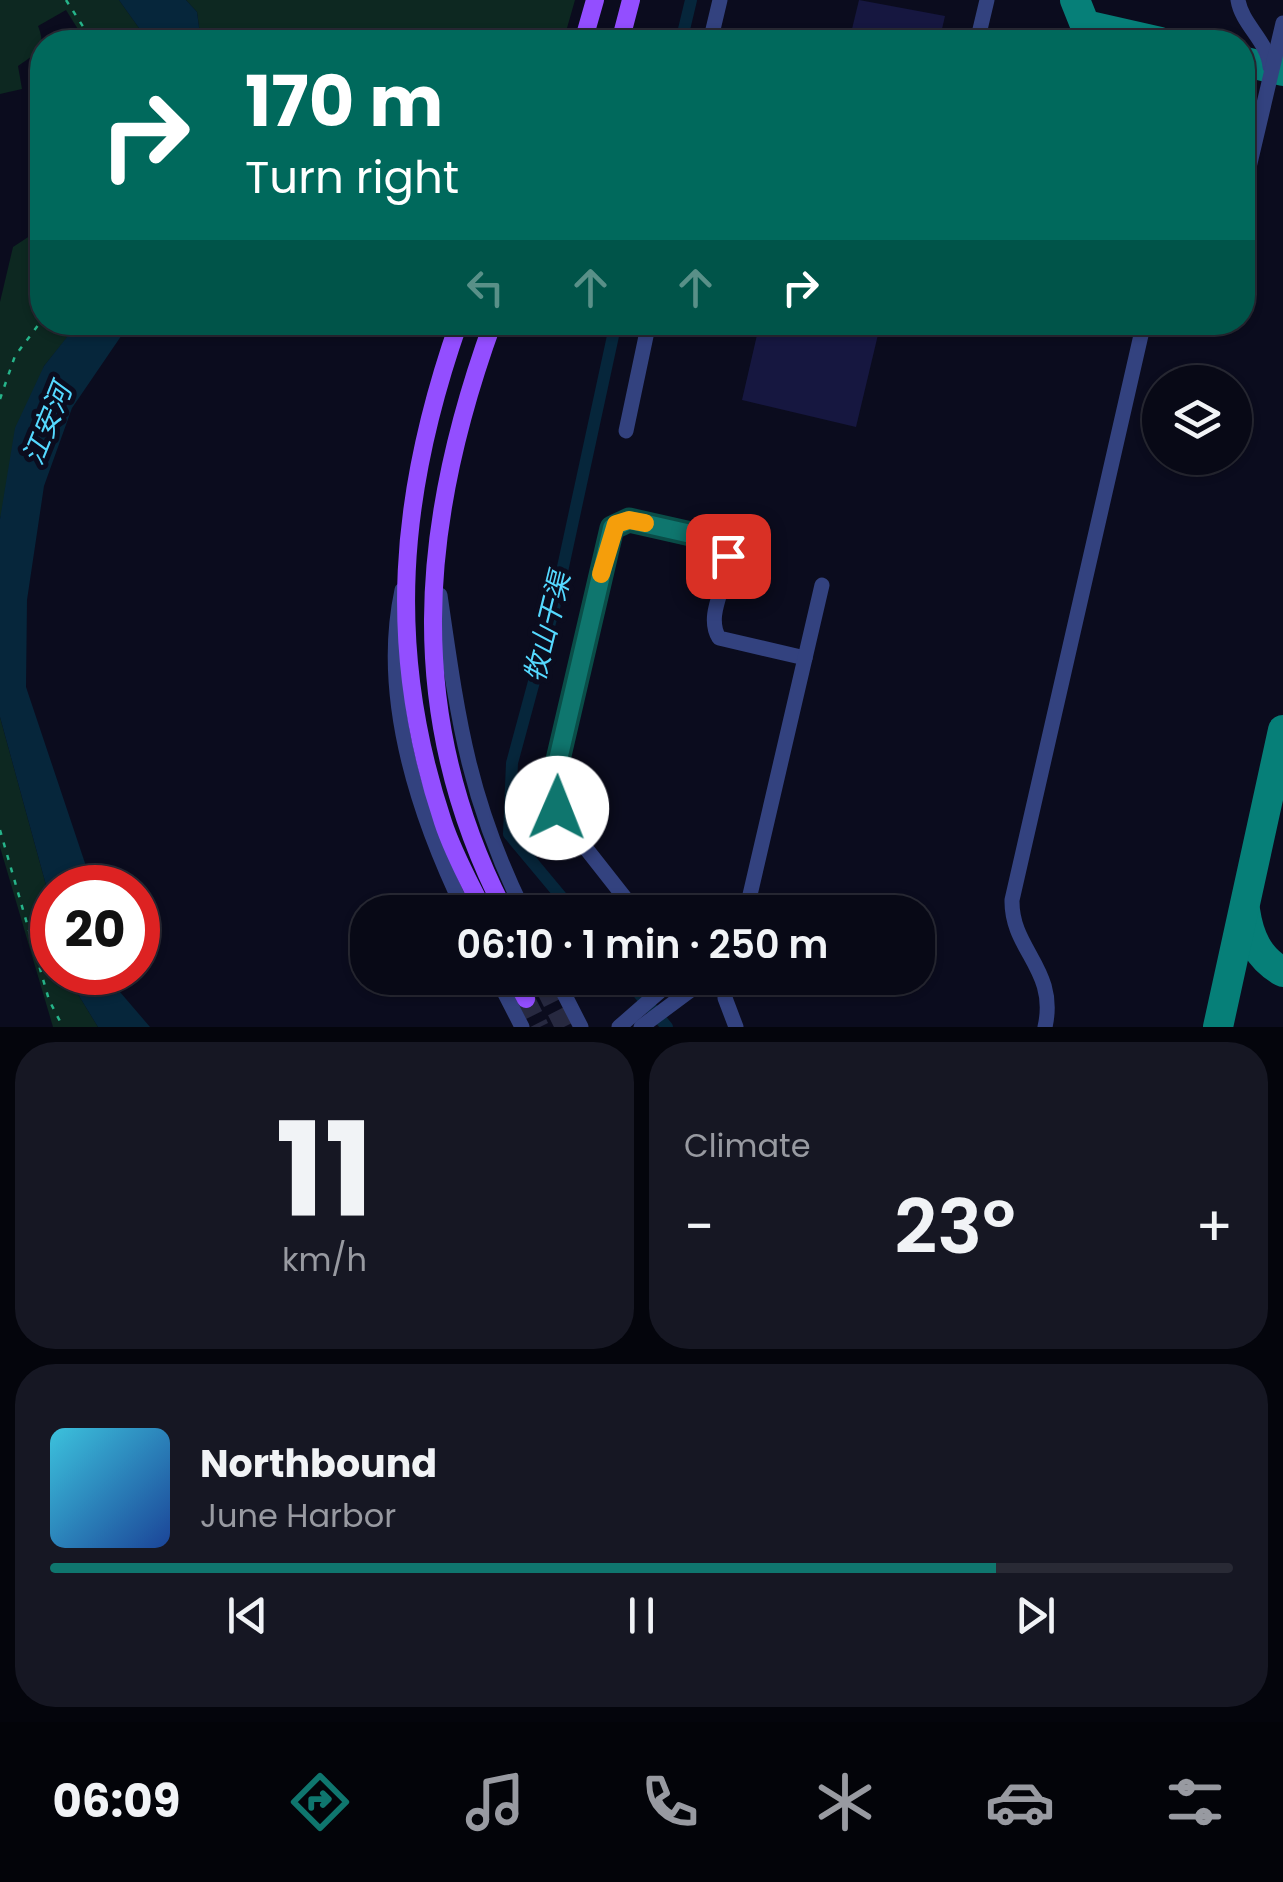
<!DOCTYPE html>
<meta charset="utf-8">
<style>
:root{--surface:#080916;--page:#161723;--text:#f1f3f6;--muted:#989aa1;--line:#292a35;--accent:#0f766e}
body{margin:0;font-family:Poppins,"Noto Sans SC",sans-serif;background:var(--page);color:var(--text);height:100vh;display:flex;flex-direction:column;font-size:38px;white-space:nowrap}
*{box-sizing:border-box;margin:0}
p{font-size:32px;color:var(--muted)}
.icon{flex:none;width:55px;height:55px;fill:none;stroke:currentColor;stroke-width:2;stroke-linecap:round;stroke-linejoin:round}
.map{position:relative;height:1027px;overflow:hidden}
.sheet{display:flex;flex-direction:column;gap:15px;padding:15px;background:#04050c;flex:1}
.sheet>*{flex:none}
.top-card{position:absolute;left:30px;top:30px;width:1225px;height:305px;border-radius:40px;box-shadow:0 2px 8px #0004,0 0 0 2px var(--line);background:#00695c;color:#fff;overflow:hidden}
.controls{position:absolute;left:1142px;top:365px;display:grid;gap:20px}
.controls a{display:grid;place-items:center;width:110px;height:110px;border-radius:50%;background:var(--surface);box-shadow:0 2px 8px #0004,0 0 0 2px var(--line);font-size:50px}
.speed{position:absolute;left:30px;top:865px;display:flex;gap:20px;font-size:50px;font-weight:700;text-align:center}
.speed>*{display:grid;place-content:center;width:130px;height:130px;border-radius:50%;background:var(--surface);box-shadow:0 2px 8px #0004,0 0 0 2px var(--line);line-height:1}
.speed .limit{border:15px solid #d22;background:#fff;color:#111}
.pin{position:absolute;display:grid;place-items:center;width:85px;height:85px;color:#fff;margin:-42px;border-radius:20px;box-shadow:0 5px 15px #0006}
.me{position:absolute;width:110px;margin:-55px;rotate:1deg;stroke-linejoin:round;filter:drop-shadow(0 0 8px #0008)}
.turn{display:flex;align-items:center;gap:35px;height:210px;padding:0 50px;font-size:45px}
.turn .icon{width:130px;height:130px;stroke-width:2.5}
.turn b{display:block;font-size:70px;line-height:85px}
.lanes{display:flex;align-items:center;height:95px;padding:0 50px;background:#0003;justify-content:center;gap:50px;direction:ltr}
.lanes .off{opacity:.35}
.big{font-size:75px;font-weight:600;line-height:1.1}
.sheet .widget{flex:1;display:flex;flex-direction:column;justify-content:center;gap:15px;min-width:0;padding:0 35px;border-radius:40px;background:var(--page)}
.sheet .dial{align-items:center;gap:0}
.dial b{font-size:130px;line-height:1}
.song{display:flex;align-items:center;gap:30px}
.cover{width:120px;height:120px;border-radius:15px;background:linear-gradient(135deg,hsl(190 70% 55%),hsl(220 70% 35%))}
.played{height:10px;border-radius:5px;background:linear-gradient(90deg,var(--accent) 80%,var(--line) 80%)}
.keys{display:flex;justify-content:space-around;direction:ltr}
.heat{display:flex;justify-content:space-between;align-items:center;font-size:55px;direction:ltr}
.sheet .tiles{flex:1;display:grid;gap:15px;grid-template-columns:1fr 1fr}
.widget:last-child{grid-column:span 2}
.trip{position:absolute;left:350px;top:895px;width:585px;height:100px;border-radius:40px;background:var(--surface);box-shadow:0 2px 8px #0004,0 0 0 2px var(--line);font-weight:600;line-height:100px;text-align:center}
.tab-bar{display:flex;height:160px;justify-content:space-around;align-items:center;background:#030409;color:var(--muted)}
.tab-bar .icon{width:70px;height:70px}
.tab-bar .active{color:var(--accent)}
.tab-bar b{font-size:45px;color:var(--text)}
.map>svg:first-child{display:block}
.green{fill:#0d2821}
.water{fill:#06263b}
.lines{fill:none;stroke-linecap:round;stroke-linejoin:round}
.canal{stroke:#06263b;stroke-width:12}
.taxiway{stroke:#067f78;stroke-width:30}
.building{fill:#161740}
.major-tunnel{stroke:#272940;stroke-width:18;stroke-dasharray:18 9;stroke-linecap:butt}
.path{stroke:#26b48a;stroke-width:2.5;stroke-dasharray:5 8;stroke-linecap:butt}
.minor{stroke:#33427f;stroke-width:15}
.major{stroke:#934eff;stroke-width:18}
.route-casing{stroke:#0a4d48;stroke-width:25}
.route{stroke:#0f766e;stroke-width:18}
.slow{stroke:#f59e0b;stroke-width:18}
.labels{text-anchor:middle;stroke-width:10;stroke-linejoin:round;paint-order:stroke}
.water-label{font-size:28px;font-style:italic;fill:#55d9ff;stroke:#0b0c1e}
</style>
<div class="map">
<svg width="1283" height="1027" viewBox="0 0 1283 1027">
<rect width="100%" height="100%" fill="#0b0c1e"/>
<g class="green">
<path d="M0,0H119L149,42H86L66,10L38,26C47,49 38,52 18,66L22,89L0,94Z"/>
<path d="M186,0H575L563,42H201L197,12Z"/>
<path d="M42,228V322L79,323L44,366L0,519V302L13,247Z"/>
<path d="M0,717L52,907V972L71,973L76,991L98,1027H53L0,847Z"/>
</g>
<g class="water">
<path d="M119,0H186L197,12L201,42H149Z"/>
<path d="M79,322L130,323L72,408L44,486L27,600L26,687L93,887L52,888V907L0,717V519L15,428L44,366Z"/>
<path d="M71,973H112L114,985L150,1027H98L76,991Z"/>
</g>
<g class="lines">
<g class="canal">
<path d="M681,42L691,0"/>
<path d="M574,912L509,834L512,763L555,604L616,322"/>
<path d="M626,978L667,1027"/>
</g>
<g class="taxiway">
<path d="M1075,0L1085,25L1160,42"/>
<path d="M1242,61L1283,71"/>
<path d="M1245,910C1249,937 1258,958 1283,972"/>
<path d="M1218,1027L1283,730"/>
</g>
</g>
<g class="building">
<path d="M859,0L945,16L939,42H907L852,29Z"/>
<path d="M760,322H881L856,427L742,400Z"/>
</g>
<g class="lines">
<g class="major-tunnel">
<path d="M544,987L564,1027"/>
<path d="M526,999L540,1027"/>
</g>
<g class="path">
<path d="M66,0L93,42"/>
<path d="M0,399L15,356L42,320"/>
<path d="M0,830L49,1000L63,1027"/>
</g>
<g class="minor">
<path d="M1238,0C1242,25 1268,41 1270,67"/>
<path d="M710,42L720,0"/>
<path d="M977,42L987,0"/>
<path d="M1242,197L1283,23"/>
<path d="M1176,322H1190"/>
<path d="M626,431L649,322"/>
<path d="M402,590C379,697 419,817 465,912"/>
<path d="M440,595C458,719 468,798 524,912"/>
<path d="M636,912L566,823L553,787L612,528L629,519L722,541C742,570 701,608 719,638L805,658"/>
<path d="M746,912L822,585"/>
<path d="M497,978L522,1027"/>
<path d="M556,978L581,1027"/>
<path d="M729,978L725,998L736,1027"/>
<path d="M619,1027L675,978"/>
<path d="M641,1027L707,978"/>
<path d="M1045,1027C1058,969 1011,950 1012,900L1144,322"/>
</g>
<g class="major">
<path d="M583,42L595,0"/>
<path d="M620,42L631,0"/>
<path d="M459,322C399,493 385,648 443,822C453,853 470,883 484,912"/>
<path d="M493,322C419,525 403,715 505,912"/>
<path d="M515,978L526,999"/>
<path d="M539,978L544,987"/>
</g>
</g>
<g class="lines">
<g class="route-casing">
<path id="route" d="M557,808L554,777L612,528L629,520L722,541L728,556"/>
</g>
<use href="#route" class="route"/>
<path class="slow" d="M601,574L616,524L629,520L645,523"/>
</g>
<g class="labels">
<g class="water-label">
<text transform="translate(47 424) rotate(-68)" y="10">江安河</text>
<text transform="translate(547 627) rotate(-76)" y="10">牧山干渠</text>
</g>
</g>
</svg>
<div class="controls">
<a><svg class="icon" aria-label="layers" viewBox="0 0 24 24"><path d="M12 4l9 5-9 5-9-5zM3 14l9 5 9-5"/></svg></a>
</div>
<div class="speed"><div class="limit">20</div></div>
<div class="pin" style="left:728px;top:556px;background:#d93025"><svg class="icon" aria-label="arrive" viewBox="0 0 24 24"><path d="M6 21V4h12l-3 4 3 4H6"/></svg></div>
<svg class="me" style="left:557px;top:808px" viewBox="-20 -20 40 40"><circle r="19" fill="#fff"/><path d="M0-13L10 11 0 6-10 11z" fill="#0f766e"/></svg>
<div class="trip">06:10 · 1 min · 250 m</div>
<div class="top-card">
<div class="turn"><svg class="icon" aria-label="right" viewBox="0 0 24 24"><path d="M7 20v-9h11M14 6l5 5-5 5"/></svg><div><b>170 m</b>Turn right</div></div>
<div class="lanes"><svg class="icon off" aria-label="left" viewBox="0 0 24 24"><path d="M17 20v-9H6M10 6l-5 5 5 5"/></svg><svg class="icon off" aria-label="ahead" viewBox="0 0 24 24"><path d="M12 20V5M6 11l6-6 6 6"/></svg><svg class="icon off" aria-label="ahead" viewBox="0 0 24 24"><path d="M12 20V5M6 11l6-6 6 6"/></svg><svg class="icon" aria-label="right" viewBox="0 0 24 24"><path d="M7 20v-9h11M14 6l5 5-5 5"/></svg></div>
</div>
</div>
<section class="sheet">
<div class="tiles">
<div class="widget dial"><b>11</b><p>km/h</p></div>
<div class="widget"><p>Climate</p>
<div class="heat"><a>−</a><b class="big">23°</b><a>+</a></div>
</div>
<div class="widget">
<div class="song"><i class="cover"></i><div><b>Northbound</b><p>June Harbor</p></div></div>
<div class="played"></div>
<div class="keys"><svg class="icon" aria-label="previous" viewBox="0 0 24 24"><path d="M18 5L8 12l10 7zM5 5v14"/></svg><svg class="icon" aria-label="pause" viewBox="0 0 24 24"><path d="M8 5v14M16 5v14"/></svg><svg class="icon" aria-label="next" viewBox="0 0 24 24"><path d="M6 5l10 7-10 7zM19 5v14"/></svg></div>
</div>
</div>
</section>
<nav class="tab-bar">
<b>06:09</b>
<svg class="icon active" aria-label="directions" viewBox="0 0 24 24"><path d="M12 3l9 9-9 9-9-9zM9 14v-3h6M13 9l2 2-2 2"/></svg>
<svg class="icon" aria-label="music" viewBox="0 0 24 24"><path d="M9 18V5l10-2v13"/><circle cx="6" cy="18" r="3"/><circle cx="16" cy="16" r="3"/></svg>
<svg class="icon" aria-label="phone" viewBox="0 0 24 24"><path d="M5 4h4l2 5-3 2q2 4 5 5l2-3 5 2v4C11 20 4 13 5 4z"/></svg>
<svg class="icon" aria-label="climate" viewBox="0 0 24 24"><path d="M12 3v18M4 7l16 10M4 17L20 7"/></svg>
<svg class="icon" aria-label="car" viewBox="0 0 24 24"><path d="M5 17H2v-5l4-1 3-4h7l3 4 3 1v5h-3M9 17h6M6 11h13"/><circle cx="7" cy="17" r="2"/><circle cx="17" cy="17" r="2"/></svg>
<svg class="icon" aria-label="filters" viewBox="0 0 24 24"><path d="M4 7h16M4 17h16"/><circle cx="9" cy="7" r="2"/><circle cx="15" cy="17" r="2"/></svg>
</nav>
